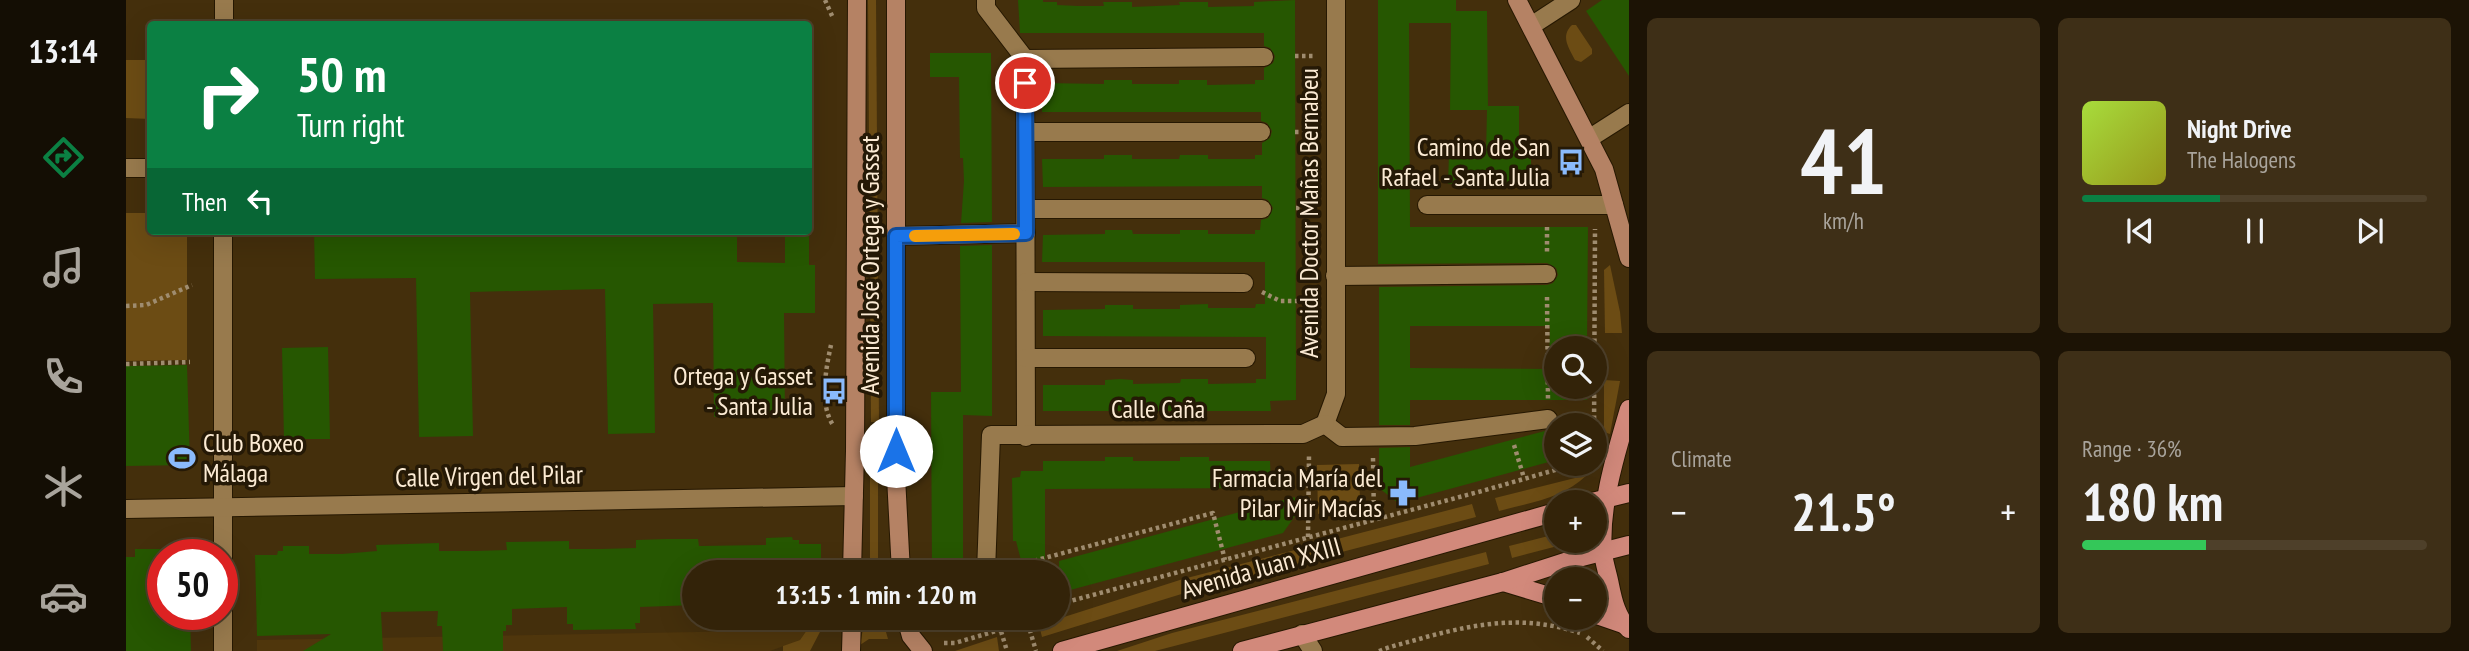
<!DOCTYPE html>
<meta charset="utf-8">
<style>
:root{--surface:#332309;--page:#3e2f17;--text:#f1f3f6;--muted:#a9a49c;--line:#4e402a;--accent:#0b8043}
body{margin:0;font-family:"PT Sans Narrow",sans-serif;background:var(--page);color:var(--text);height:100vh;display:flex;flex-direction:column;font-size:26px;white-space:nowrap}
*{box-sizing:border-box;margin:0}
p{font-size:23px;color:var(--muted)}
.icon{flex:none;width:38px;height:38px;fill:none;stroke:currentColor;stroke-width:2;stroke-linecap:round;stroke-linejoin:round}
.map{position:relative;flex:1;overflow:hidden}
.panel{display:flex;flex-direction:column;gap:18px;padding:18px;background:#1c1305;width:840px}
.panel>*{flex:none}
.guide{position:absolute;left:21px;top:21px;width:665px;height:214px;border-radius:7px;box-shadow:0 7px 28px #0002,0 0 0 2px var(--line);background:#0b8043;color:#fff;overflow:hidden}
.fabs{position:absolute;left:1418px;top:336px;display:grid;gap:14px}
.fabs a{display:grid;place-items:center;width:63px;height:63px;border-radius:50%;background:var(--surface);box-shadow:0 7px 28px #0002,0 0 0 2px var(--line);font-size:35px}
.speed{position:absolute;left:21px;top:539px;display:flex;gap:14px;font-size:35px;font-weight:700;text-align:center}
.speed>*{display:grid;place-content:center;width:91px;height:91px;border-radius:50%;background:var(--surface);box-shadow:0 7px 28px #0002,0 0 0 2px var(--line);line-height:1}
.speed .limit{border:10px solid #d22;background:#fff;color:#111}
.pin{position:absolute;display:grid;place-items:center;width:60px;height:60px;color:#fff;margin:-30px;border:4px solid #fff;border-radius:50%;box-shadow:0 2px 7px #0007}
.me{position:absolute;width:77px;margin:-38px;rotate:0deg;stroke-linejoin:round;filter:drop-shadow(0 0 5px #0008)}
.turn{display:flex;align-items:center;gap:24px;height:147px;padding:0 35px;font-size:32px}
.turn .icon{width:91px;height:91px;stroke-width:2.5}
.turn b{display:block;font-size:49px;line-height:60px}
.then{display:flex;align-items:center;height:66px;padding:0 35px;background:#0003;gap:14px;font-size:26px}
.big{font-size:52px;font-weight:800;line-height:1.1}
.panel .card{flex:1;display:flex;flex-direction:column;justify-content:center;gap:10px;min-width:0;padding:0 24px;border-radius:10px;background:var(--page)}
.panel .dial{align-items:center;gap:0}
.dial b{font-size:91px;line-height:1}
.song{display:flex;align-items:center;gap:21px}
.cover{width:84px;height:84px;border-radius:10px;background:linear-gradient(135deg,hsl(80 70% 55%),hsl(60 70% 35%))}
.played{height:7px;border-radius:4px;background:linear-gradient(90deg,var(--accent) 40%,var(--line) 40%)}
.keys{display:flex;justify-content:space-around;direction:ltr}
.heat{display:flex;justify-content:space-between;align-items:center;font-size:38px;direction:ltr}
.charge{height:10px;border-radius:5px;background:linear-gradient(90deg,#34c759 36%,var(--line) 0)}
.panel .tiles{flex:1;display:grid;gap:18px;grid-template-columns:repeat(2,1fr)}
.trip{position:absolute;left:556px;top:560px;width:388px;height:70px;border-radius:35px;background:var(--surface);box-shadow:0 7px 28px #0002,0 0 0 2px var(--line);font-weight:800;line-height:70px;text-align:center}
main{display:flex;flex:1;min-height:0}
.menu{display:flex;flex-direction:column;width:126px;justify-content:space-around;align-items:center;background:#140e04;color:var(--muted)}
.menu .icon{width:49px;height:49px}
.menu .current{color:var(--accent)}
.menu b{font-size:32px;color:var(--text)}
.map>svg:first-child{display:block}
.built{fill:#4f360c}
.green{fill:#6c4c14}
.building{fill:#265701;fill-rule:evenodd}
.lines{fill:none;stroke-linecap:round;stroke-linejoin:round}
.street-casing{stroke:#261802;stroke-width:20}
.secondary-casing{stroke:#261802;stroke-width:20}
.primary-casing{stroke:#261802;stroke-width:20}
.path{stroke:#9f8c6f;stroke-width:4.5;stroke-dasharray:3.5 3.5;stroke-linecap:butt}
.street{stroke:#987a4d;stroke-width:18}
.secondary{stroke:#b58264;stroke-width:18}
.primary{stroke:#d2897b;stroke-width:18}
.route-casing{stroke:#114b97;stroke-width:18}
.route{stroke:#1a73e8;stroke-width:12}
.slow{stroke:#f59e0b;stroke-width:12}
.labels{text-anchor:middle;stroke-width:7;stroke-linejoin:round;paint-order:stroke}
.poi-label{font-size:26px;fill:#fcebd4;stroke:#251906;text-anchor:end}
.street-label{font-size:26px;fill:#fcebd4;stroke:#251906}
</style>
<main>
<nav class="menu">
<b>13:14</b>
<svg class="icon current" aria-label="directions" viewBox="0 0 24 24"><path d="M12 3l9 9-9 9-9-9zM9 14v-3h6M13 9l2 2-2 2"/></svg>
<svg class="icon" aria-label="music" viewBox="0 0 24 24"><path d="M9 18V5l10-2v13"/><circle cx="6" cy="18" r="3"/><circle cx="16" cy="16" r="3"/></svg>
<svg class="icon" aria-label="phone" viewBox="0 0 24 24"><path d="M5 4h4l2 5-3 2q2 4 5 5l2-3 5 2v4C11 20 4 13 5 4z"/></svg>
<svg class="icon" aria-label="climate" viewBox="0 0 24 24"><path d="M12 3v18M4 7l16 10M4 17L20 7"/></svg>
<svg class="icon" aria-label="car" viewBox="0 0 24 24"><path d="M5 17H2v-5l4-1 3-4h7l3 4 3 1v5h-3M9 17h6M6 11h13"/><circle cx="7" cy="17" r="2"/><circle cx="17" cy="17" r="2"/></svg>
</nav>
<div class="map">
<svg width="1503" height="651" viewBox="0 0 1503 651">
<rect width="100%" height="100%" fill="#442f0c"/>
<path class="built" d="M681,630L674,640L644,651H131V640Z"/>
<g class="green">
<path d="M742,0H750L753,422H745Z"/>
<path d="M1446,25H1450L1466,49V54L1455,62L1449,60C1443,48 1434,36 1446,25Z"/>
<path d="M0,60H24V119L0,118Z"/>
<path d="M0,213H24V231H61V360L0,361Z"/>
<path d="M1484,265L1494,312L1496,333H1479L1478,270Z"/>
<path d="M1478,380L1494,381L1484,434L1478,432Z"/>
<path d="M752,456V572H744V457Z"/>
<path d="M1233,464L1234,500L1192,514L1191,465Z"/>
<path d="M1461,475C1435,499 1407,502 1373,511L1369,498Z"/>
<path d="M1346,504L1350,517L1062,592L916,637L913,625L1057,579Z"/>
<path d="M1430,534V541H1451L1386,558L1383,546Z"/>
<path d="M1360,552L1363,564L1029,651H991L1046,633Z"/>
<path d="M739,618H756L762,639H743L734,645Z"/>
<path d="M681,630H695L684,651H657V646L674,640Z"/>
<path d="M871,637L873,651H829Z"/>
</g>
<g class="building">
<path d="M892,0H917V2H931V5L952,6H978L977,2H1006V7L1054,5L1053,2H1082V7L1128,6V2L1169,0L1170,400L1144,401L1145,411H917V385H979V380L994,379L1007,380V384L1054,383L1055,379H1082V384L1130,383V379H1140V337L917,336V310L979,309V305H1007V309H1054V305L1082,304V308H1129L1130,304H1139V262H916L917,235L979,234V230H1006L1007,234H1054V230H1082V234H1129V230H1134L1135,220L1142,218L1147,208L1142,200L1136,198V186L917,187L916,159H978V155H1006V159H1053L1054,155H1082V159H1129V155H1136V143L1144,138L1146,131L1141,123L1135,121V112H916V83L978,84V80H1006V84H1053V80H1081V85L1129,84V80H1138V68L1147,63L1149,56L1144,48L1138,46V33H894Z"/>
<path d="M1252,0H1330V11H1361L1362,106H1393V153H1405V185L1322,184L1323,154L1360,153L1361,110H1324L1325,23H1283L1284,227H1462L1461,348H1430V387H1461V400H1284V425H1253V287L1421,285L1427,283L1432,275L1430,268L1421,263L1252,264ZM1284,326H1424L1423,369L1284,368Z"/>
<path d="M1476,0H1503V76L1460,11Z"/>
<path d="M804,53H865L866,222L835,223L838,181L837,158H834L833,77H804Z"/>
<path d="M188,231H611V262L659,263V231H683V265H689V313H658L659,417H588L587,303L527,304L529,433L482,434L479,289L344,292L347,436L293,437L290,278L189,279Z"/>
<path d="M866,245V416L837,415V572H806L805,392H835L834,246Z"/>
<path d="M202,347L204,439H158L156,348Z"/>
<path d="M61,365L64,465L0,466V366Z"/>
<path d="M1430,428V460L1272,503L1253,488V448L1284,447V467Z"/>
<path d="M979,457H1007V461H1054V457H1083V461H1144L1145,488L919,489V572H898L890,541H887L886,478L894,477L895,471H917V461H979Z"/>
<path d="M1169,497V516L1157,533L933,593V561Z"/>
<path d="M666,537L667,540H673V544H695V572H569V605L514,607V623H509L510,629L447,630V624H441V607L386,609V625H380V631H377V651H317L316,626H311L312,611L255,612L257,651H177L205,634L131,636L129,555H151L152,551H157V546H183V554H216L251,551L250,545L313,543V551H349L381,550L380,542L443,541V549H475L510,548V540L540,539H572L573,546L640,545V538Z"/>
<path d="M9,549H35L37,614H64L65,651H0V557H9Z"/>
</g>
<g class="lines">
<g class="street-casing">
<g id="street">
<path d="M860,0V8L899,59L900,437"/>
<path d="M98,24V0"/>
<path d="M1405,26L1445,0"/>
<path d="M899,59L1138,57"/>
<path d="M900,132H1135"/>
<path d="M1464,138L1503,113"/>
<path d="M0,168H24"/>
<path d="M1301,205H1488"/>
<path d="M900,209H1136"/>
<path d="M97,231V651"/>
<path d="M770,236L900,233"/>
<path d="M1209,276L1421,274"/>
<path d="M900,282L1118,283"/>
<path d="M900,358H1120"/>
<path d="M1199,424L1210,394V0"/>
<path d="M1199,424L1216,437L1289,436L1422,419"/>
<path d="M0,509L728,496"/>
<path d="M860,572L865,435L1177,434L1199,424"/>
<path d="M1176,634L1187,651"/>
</g>
</g>
<g class="secondary-casing">
<g id="secondary">
<path d="M770,0V477L775,572"/>
<path d="M1391,0L1478,169L1503,258"/>
<path d="M726,572L729,451L731,0"/>
<path d="M780,618L785,636L797,651"/>
<path d="M725,651L726,618"/>
</g>
</g>
<g class="primary-casing">
<g id="primary">
<path d="M1503,409C1490,453 1473,507 1477,553C1478,563 1482,574 1484,585C1487,600 1491,618 1503,629"/>
<path d="M1466,502L1503,493"/>
<path d="M1377,582L1430,598"/>
<path d="M1468,614L1497,624"/>
<path d="M936,651L1430,512"/>
<path d="M1116,651L1377,582L1448,559L1503,545"/>
</g>
</g>
<g class="path">
<path d="M699,0L707,18"/>
<path d="M1169,56H1189"/>
<path d="M1169,132H1189"/>
<path d="M1170,208H1190"/>
<path d="M1421,227V253"/>
<path d="M1136,292L1154,301H1187"/>
<path d="M1421,297L1422,400"/>
<path d="M0,306L20,305L66,285"/>
<path d="M705,345C700,368 693,404 707,425"/>
<path d="M0,364L64,362"/>
<path d="M1468,433L1469,229"/>
<path d="M1388,445L1398,478"/>
<path d="M1247,458L1248,520"/>
<path d="M1182,537L1183,455"/>
<path d="M881,568L1087,513L1099,560"/>
<path d="M933,604L1356,491L1450,464"/>
<path d="M871,618L881,651"/>
<path d="M872,620L881,618"/>
<path d="M1461,637L1477,651"/>
<path d="M818,643H829L894,624L903,627L910,651"/>
<path d="M1253,651C1268,645 1284,642 1300,637C1353,623 1400,615 1454,633"/>
</g>
<use href="#street" class="street"/>
<use href="#secondary" class="secondary"/>
<use href="#primary" class="primary"/>
</g>
<g class="lines">
<g class="route-casing">
<path id="route" d="M770,451V236L900,233L899,83"/>
</g>
<use href="#route" class="route"/>
<path class="slow" d="M789,236L888,234"/>
</g>
<defs>
<g id="bus-bare" transform="scale(2.1)"><path d="M-5-6H5V4H4V6H2V4H-2V6H-4V4H-5ZM-3.5-4V0h7V-4ZM-3.5 1.2v1.5H-2V1.2ZM2 1.2v1.5H3.5V1.2Z" fill="#8abafc" stroke="#251906" stroke-width="2.5" paint-order="stroke"/></g>
<g id="stadium-bare" transform="scale(2.1)"><path d="M0-5a6.5 5 0 1 0 0 10a6.5 5 0 1 0 0-10ZM-3.5-1.8h7v3.6h-7Z" fill="#8abafc" stroke="#251906" stroke-width="2.5" paint-order="stroke"/></g>
<g id="pharmacy-bare" transform="scale(2.1)"><path d="M-2-6h4v4h4v4h-4v4h-4v-4h-4v-4h4Z" fill="#8abafc" stroke="#251906" stroke-width="2.5" paint-order="stroke"/></g>
</defs>
<g fill-rule="evenodd">
<use href="#bus-bare" x="1445" y="162"/>
<use href="#bus-bare" x="708" y="391"/>
<use href="#stadium-bare" x="56" y="458"/>
<use href="#pharmacy-bare" x="1277" y="493"/>
</g>
<g class="labels">
<g class="poi-label">
<text x="1424" y="156">Camino de San<tspan x="1424" dy="30">Rafael - Santa Julia</tspan></text>
<text x="687" y="385">Ortega y Gasset<tspan x="687" dy="30">- Santa Julia</tspan></text>
<text x="77" y="452" text-anchor="start">Club Boxeo<tspan x="77" dy="30">Málaga</tspan></text>
<text x="1256" y="487">Farmacia María del<tspan x="1256" dy="30">Pilar Mir Macías</tspan></text>
</g>
<g class="street-label">
<text transform="translate(1183 213) rotate(-90)" y="9">Avenida Doctor Mañas Bernabeu</text>
<text transform="translate(744 265) rotate(-90)" y="9">Avenida José Ortega y Gasset</text>
<text x="1032" y="418">Calle Caña</text>
<text transform="translate(363 476) rotate(-1)" y="9">Calle Virgen del Pilar</text>
<text transform="translate(1135 568) rotate(-16)" y="9">Avenida Juan XXIII</text>
</g>
</g>
</svg>
<div class="fabs">
<a><svg class="icon" aria-label="search" viewBox="0 0 24 24"><circle cx="10" cy="10" r="6"/><path d="M15 15l6 6"/></svg></a>
<a><svg class="icon" aria-label="layers" viewBox="0 0 24 24"><path d="M12 4l9 5-9 5-9-5zM3 14l9 5 9-5"/></svg></a>
<a>+</a>
<a>−</a>
</div>
<div class="speed"><div class="limit">50</div></div>
<div class="pin" style="left:899px;top:83px;background:#d93025"><svg class="icon" aria-label="arrive" viewBox="0 0 24 24"><path d="M6 21V4h12l-3 4 3 4H6"/></svg></div>
<svg class="me" style="left:770px;top:451px" viewBox="-20 -20 40 40"><circle r="19" fill="#fff"/><path d="M0-13L10 11 0 6-10 11z" fill="#1a73e8"/></svg>
<div class="trip">13:15 · 1 min · 120 m</div>
<div class="guide">
<div class="turn"><svg class="icon" aria-label="right" viewBox="0 0 24 24"><path d="M7 20v-9h11M14 6l5 5-5 5"/></svg><div><b>50 m</b>Turn right</div></div>
<div class="then">Then<svg class="icon" aria-label="left" viewBox="0 0 24 24"><path d="M17 20v-9H6M10 6l-5 5 5 5"/></svg></div>
</div>
</div>
<section class="panel">
<div class="tiles">
<div class="card dial"><b>41</b><p>km/h</p></div>
<div class="card">
<div class="song"><i class="cover"></i><div><b>Night Drive</b><p>The Halogens</p></div></div>
<div class="played"></div>
<div class="keys"><svg class="icon" aria-label="previous" viewBox="0 0 24 24"><path d="M18 5L8 12l10 7zM5 5v14"/></svg><svg class="icon" aria-label="pause" viewBox="0 0 24 24"><path d="M8 5v14M16 5v14"/></svg><svg class="icon" aria-label="next" viewBox="0 0 24 24"><path d="M6 5l10 7-10 7zM19 5v14"/></svg></div>
</div>
<div class="card"><p>Climate</p>
<div class="heat"><a>−</a><b class="big">21.5°</b><a>+</a></div>
</div>
<div class="card"><p>Range · 36%</p><b class="big">180 km</b><div class="charge"></div></div>
</div>
</section>
</main>
